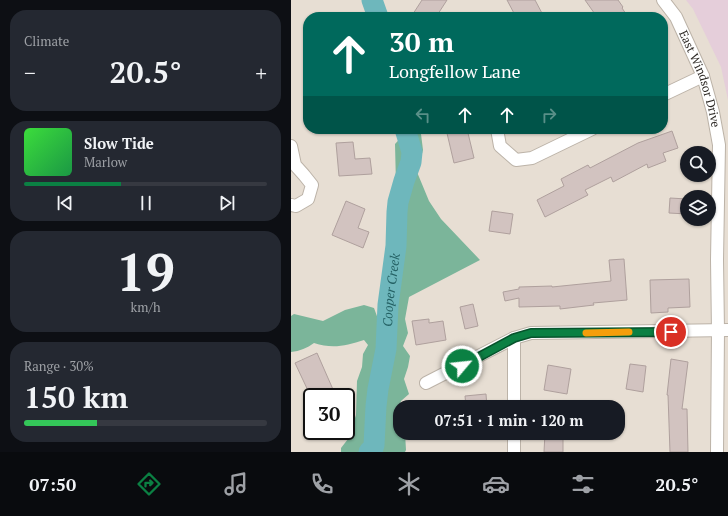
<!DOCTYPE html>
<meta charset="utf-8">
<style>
:root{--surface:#171b24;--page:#242831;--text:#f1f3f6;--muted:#9ea1a6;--line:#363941;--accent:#0b8043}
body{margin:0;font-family:"PT Serif",serif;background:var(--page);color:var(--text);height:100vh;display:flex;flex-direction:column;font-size:15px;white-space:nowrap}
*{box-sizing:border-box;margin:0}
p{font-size:13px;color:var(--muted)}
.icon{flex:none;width:22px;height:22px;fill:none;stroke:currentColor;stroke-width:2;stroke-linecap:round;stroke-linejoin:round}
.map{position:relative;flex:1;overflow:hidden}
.side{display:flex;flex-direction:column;gap:10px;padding:10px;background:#0d0f14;width:291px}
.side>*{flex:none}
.top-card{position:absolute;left:12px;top:12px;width:365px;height:122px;border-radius:16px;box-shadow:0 1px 3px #0004;background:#00695c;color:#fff;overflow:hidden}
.controls{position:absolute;left:389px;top:146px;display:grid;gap:8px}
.controls a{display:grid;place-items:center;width:36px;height:36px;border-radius:50%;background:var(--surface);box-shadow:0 1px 3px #0004;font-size:20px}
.speed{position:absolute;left:12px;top:388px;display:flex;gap:8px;font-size:20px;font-weight:700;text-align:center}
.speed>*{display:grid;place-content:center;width:52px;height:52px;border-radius:50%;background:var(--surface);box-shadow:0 1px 3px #0004;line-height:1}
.speed .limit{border:2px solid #111;border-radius:6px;background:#fff;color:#111}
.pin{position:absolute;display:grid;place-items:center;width:34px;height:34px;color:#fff;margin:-17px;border:2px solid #fff;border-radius:50%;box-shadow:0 1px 4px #0007}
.me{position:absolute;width:44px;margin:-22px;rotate:62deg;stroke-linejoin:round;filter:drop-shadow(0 0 3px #0008)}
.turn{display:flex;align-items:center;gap:14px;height:84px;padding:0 20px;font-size:18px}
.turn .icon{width:52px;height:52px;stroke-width:2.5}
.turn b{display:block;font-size:28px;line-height:34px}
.lanes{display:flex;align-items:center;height:38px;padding:0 20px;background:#0003;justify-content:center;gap:20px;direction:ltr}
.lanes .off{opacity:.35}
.big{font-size:30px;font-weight:700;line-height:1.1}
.side .widget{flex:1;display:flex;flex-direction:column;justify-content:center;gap:6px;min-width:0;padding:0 14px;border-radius:16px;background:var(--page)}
.side .dial{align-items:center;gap:0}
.dial b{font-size:52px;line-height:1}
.song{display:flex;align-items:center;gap:12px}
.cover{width:48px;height:48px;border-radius:6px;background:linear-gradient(135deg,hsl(120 70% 55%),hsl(140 70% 35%))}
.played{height:4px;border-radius:2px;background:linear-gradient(90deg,var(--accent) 40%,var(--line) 40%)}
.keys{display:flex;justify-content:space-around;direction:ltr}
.heat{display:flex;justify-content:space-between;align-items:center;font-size:22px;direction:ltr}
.charge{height:6px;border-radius:3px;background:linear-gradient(90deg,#34c759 30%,var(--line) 0)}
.trip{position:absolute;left:102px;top:400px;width:232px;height:40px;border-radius:16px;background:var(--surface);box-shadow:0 1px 3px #0004;font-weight:700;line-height:40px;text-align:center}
.tab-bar{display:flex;height:64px;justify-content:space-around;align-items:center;background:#090b0e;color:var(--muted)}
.tab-bar .icon{width:28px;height:28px}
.tab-bar .current{color:var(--accent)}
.tab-bar b{font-size:18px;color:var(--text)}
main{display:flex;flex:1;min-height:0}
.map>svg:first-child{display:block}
.education{fill:#e5ceda}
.forest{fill:#7bb59a}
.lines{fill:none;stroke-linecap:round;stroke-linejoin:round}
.river{stroke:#6eb7bc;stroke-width:21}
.building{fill:#d2c3c0;stroke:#afa09d}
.minor-casing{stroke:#bcb3a8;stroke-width:14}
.minor{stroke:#fff;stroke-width:12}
.route-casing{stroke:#07532c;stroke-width:10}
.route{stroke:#0b8043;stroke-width:7}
.slow{stroke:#f59e0b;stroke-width:7}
.labels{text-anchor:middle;stroke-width:3;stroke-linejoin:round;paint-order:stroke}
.street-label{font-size:12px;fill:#2d2925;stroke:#f5ebe0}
.water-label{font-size:13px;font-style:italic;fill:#256265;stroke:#f5ebe0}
</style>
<main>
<section class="side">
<div class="widget"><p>Climate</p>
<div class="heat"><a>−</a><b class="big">20.5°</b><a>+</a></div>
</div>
<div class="widget">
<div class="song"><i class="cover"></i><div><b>Slow Tide</b><p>Marlow</p></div></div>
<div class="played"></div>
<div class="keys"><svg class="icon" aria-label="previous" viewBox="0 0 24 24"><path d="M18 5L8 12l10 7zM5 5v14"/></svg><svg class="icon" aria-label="pause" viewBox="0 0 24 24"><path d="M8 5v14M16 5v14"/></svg><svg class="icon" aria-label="next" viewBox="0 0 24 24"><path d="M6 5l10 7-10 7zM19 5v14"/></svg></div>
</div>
<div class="widget dial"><b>19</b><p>km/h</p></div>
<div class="widget"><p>Range · 30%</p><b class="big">150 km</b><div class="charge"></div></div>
</section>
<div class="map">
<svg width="437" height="452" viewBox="0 0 437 452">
<rect width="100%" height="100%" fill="#e7ded3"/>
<path class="education" d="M395,0H437V100L430,67L402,9Z"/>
<path class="forest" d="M118,129L130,134L132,150L126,172L138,201L150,219L189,260L118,297L114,319L117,333L112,346L119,356L117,367L113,379L118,394L110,401L107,411L109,416V433H114L115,450L114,452H50V448L57,439L65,415L66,381L71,367L72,354L77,345L73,340C55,346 41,349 23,343C16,348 9,351 0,352V316L3,314L32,321L54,310L73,305L83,308L87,319L100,323L99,314L102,283L111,238L112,222L115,199L105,185L104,144Z"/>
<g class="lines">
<g class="river">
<path d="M81,0L87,17"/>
<path id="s1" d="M78,452L82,448L83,445L85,406L87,389L95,349L97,305L105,246L106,212L107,202L113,181L120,162L121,152L114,129"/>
</g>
</g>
<g class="building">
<path d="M131,0H156L145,17H120Z"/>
<path d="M216,0H244L253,17H225Z"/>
<path d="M294,0H327L332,7L331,8L337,17H306Z"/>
<path d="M155,129H176L183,158L163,163Z"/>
<path d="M381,131L387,148L372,153L375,161L357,168L356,164L322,182L320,177L294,190L297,195L254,217L246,200L273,186L270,179L297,165L299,168L347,143Z"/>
<path d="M62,142L64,159L79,158L81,174L48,176L45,143Z"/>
<path d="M379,198L396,199V214L378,213Z"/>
<path d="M55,201L74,209L67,228L78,232L72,248L41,235Z"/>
<path d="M201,211L222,214L219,234L198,231Z"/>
<path d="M333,259L336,300L302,303L303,305L269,309V306L228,307V298L214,301L212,292L228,289V287L261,286V287L320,281L318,260Z"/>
<path d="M398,279L399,307L377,308V312L360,313L359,280Z"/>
<path d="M182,304L187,326L174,329L169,307Z"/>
<path d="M138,319V323L152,321L155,340L125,345L121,321Z"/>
<path d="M26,353L44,394L38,397H20L4,363Z"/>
<path d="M380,359L397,362L391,409H396L397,452H379L377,395H376Z"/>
<path d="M339,364L355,366L352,392L335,389Z"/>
<path d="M257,365L280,369L276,394L253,390Z"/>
<path d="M195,394L196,407H175L174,396Z"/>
<path d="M254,433H272V452H253Z"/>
</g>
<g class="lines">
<g class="minor-casing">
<g id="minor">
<path id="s2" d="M372,0L385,17L412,76L422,112L428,145L426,260L427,331L426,452"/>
<path d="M372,95L412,76"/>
<path d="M206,129L209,146L225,160L241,158L301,129"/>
<path d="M0,146L4,165L13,175L21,185L17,199L5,206L0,205"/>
<path d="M223,338V407"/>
<path d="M135,383L223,338L240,333L437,330"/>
<path d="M223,433V452"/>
</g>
</g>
<use href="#minor" class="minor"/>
</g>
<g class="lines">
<g class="route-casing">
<path id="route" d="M171,366L223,338L240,333L380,332"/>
</g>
<use href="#route" class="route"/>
<path class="slow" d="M295,333L338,332"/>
</g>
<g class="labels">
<g class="street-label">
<text dy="4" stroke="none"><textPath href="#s2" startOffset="88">East Windsor Drive</textPath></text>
</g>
<g class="water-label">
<text dy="5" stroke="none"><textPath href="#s1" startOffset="165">Cooper Creek</textPath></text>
</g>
</g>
</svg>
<div class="controls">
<a><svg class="icon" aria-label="search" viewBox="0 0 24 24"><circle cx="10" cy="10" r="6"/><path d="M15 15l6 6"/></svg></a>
<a><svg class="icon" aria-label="layers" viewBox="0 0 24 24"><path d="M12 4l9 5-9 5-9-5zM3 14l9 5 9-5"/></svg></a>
</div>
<div class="speed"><div class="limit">30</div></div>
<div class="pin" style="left:380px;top:332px;background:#d93025"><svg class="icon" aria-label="arrive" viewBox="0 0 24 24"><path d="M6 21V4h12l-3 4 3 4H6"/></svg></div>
<svg class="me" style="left:171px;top:366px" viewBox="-20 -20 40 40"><circle r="17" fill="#0b8043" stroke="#fff" stroke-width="3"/><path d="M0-11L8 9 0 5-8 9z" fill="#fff"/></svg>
<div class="trip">07:51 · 1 min · 120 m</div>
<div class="top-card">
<div class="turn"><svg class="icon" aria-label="ahead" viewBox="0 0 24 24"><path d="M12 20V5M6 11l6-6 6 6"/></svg><div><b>30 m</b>Longfellow Lane</div></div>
<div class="lanes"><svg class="icon off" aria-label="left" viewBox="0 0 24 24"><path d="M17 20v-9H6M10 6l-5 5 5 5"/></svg><svg class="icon" aria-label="ahead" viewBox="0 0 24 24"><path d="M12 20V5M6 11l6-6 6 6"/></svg><svg class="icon" aria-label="ahead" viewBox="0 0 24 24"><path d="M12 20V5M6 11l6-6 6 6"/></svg><svg class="icon off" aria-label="right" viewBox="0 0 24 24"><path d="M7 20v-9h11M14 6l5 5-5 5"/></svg></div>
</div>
</div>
</main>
<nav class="tab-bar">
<b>07:50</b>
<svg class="icon current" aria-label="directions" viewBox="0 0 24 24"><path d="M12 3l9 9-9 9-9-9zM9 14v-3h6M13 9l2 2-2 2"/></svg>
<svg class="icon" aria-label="music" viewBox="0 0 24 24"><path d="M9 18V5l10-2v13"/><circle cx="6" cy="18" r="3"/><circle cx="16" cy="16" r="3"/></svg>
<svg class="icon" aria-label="phone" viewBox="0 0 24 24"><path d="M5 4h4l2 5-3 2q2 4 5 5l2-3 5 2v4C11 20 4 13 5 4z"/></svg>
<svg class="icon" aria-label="climate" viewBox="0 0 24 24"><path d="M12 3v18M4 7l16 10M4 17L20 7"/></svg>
<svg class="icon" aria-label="car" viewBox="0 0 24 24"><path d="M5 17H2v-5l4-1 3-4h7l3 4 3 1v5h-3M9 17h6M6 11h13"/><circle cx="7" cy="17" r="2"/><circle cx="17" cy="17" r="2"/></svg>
<svg class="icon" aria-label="filters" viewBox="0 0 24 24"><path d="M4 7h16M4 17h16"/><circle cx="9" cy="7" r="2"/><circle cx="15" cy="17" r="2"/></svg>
<b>20.5°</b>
</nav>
